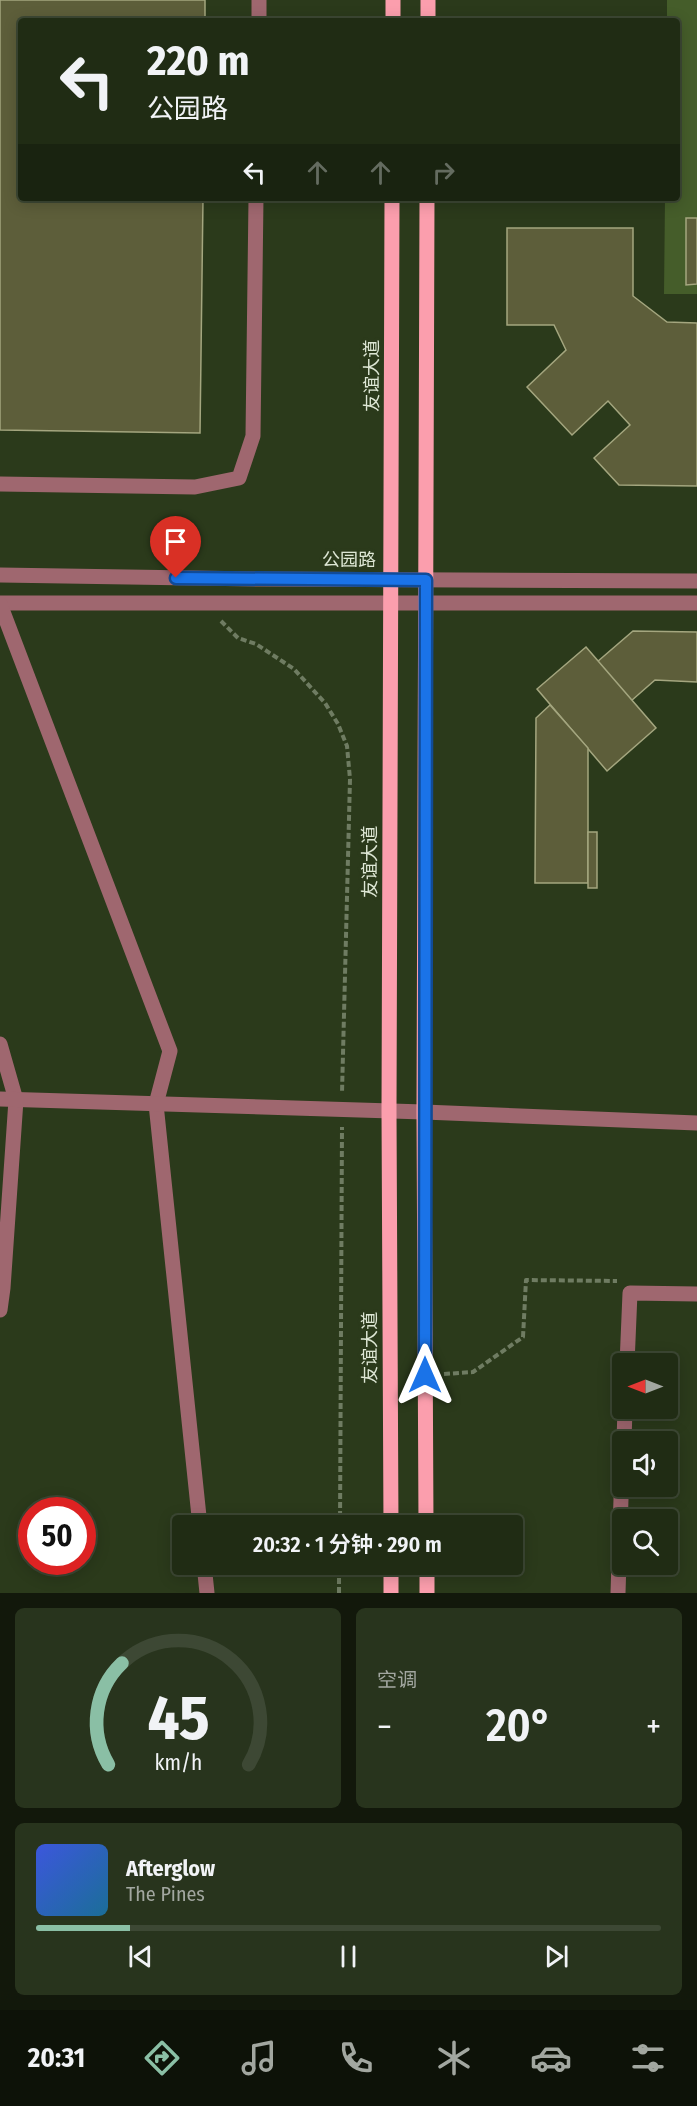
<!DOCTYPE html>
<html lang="zh">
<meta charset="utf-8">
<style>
:root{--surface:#202c14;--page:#28341d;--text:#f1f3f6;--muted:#a2a7a0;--line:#3d4834;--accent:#8abfa5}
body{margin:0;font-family:"Fira Sans Condensed","Noto Sans SC",sans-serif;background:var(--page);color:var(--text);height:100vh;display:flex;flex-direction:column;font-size:22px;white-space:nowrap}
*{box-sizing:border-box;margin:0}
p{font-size:20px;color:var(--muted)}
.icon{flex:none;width:33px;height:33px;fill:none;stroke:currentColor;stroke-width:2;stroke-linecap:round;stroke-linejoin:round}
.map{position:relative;height:1593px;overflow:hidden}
.drawer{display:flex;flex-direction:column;gap:15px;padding:15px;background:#12180b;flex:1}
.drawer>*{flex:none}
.guide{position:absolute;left:18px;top:18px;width:662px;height:183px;border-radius:6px;box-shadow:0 3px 15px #0003,0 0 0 2px var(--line);background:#202c14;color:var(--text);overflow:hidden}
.needle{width:39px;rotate:270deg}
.buttons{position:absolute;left:612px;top:1353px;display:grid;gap:12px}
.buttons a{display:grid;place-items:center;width:66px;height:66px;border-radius:6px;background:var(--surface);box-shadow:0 3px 15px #0003,0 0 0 2px var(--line);font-size:30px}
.speed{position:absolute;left:18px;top:1497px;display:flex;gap:12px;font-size:30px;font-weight:700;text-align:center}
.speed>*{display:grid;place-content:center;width:78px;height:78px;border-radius:50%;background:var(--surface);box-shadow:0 3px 15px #0003,0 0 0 2px var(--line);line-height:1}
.speed .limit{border:9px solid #d22;background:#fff;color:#111}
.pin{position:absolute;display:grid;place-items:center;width:51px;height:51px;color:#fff;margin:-62px -26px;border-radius:50% 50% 50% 0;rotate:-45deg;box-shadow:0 0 6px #0007}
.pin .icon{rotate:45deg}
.me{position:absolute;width:66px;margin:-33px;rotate:0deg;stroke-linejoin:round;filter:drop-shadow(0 0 4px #0008)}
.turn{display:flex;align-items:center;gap:21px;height:126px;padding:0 30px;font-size:27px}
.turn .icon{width:78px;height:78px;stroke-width:2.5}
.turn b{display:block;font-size:42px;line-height:51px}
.lanes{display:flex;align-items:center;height:57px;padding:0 30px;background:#0003;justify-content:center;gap:30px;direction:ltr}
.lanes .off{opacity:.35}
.big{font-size:45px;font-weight:600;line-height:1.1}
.drawer .widget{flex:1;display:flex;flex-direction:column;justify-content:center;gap:9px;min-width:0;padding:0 21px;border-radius:9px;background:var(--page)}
.drawer .dial{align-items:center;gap:0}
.dial svg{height:156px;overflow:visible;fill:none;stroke:var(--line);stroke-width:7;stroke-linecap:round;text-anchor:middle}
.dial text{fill:var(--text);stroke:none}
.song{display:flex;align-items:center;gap:18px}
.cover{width:72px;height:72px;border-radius:9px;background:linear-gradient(135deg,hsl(230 70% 55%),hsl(200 70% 35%))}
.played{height:6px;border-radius:3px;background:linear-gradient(90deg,var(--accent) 15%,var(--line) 15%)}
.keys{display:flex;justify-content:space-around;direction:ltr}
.heat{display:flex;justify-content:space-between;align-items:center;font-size:33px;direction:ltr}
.drawer .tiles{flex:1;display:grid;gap:15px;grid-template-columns:1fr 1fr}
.widget:last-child{grid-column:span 2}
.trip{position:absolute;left:172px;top:1515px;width:351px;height:60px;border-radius:6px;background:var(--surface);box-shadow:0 3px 15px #0003,0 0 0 2px var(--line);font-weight:600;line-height:60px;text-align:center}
.menu{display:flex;height:96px;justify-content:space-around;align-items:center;background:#0d1208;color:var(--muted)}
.menu .icon{width:42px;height:42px}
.menu .on{color:var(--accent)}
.menu b{font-size:27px;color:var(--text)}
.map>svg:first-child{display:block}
.green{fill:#455d2a}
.building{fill:#5d5e3a;stroke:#a4a67f;stroke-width:1.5}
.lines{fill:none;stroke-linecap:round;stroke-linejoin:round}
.path{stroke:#6f7c62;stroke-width:4;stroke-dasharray:6 3;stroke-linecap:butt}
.minor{stroke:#9f676f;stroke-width:15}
.major{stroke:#fb9ead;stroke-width:15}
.route-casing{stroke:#114b97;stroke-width:15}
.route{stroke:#1a73e8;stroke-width:10}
.labels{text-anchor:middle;stroke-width:6;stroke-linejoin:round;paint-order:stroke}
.street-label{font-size:18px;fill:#dee7d5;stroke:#2b3a1b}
</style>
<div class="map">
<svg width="697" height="1593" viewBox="0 0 697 1593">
<rect width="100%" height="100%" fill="#2b3a1b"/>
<path class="green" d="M667,0H697V294H664L665,198H676V21H667Z"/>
<g class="building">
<path d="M0,0H205V21H21V198H203L200,433L0,430Z"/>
<path d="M686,218H697V284L686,285Z"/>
<path d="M507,228H633V296L667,322L697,323V486L619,485L594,458L630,425L608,401L572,435L527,387L566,350L554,325H507Z"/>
<path d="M633,631L697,632V682L655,680L631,701L597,662Z"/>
<path d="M586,647L656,728L607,771L537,689Z"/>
<path d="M550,705L588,748V883H535L536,718Z"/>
<rect x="588" y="832" width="9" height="56"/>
</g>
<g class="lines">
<g class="path">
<path d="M221,621L238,638L256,644L294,669L325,703L338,724L347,746L350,779L342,1093"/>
<path d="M444,1374L473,1372L523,1337L526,1280L617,1281"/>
<path d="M340,1526L342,1127"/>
<path d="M339,1593V1564"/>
</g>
<g class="minor">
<path d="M259,21V0"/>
<path d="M0,484L195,487L239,478L253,436L256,198"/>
<path d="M0,575L261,579L697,581"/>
<path d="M0,603H697"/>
<path d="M0,604L170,1051L156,1104L200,1526"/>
<path d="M0,1044L16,1100L3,1288L0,1310"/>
<path d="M0,1099L424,1112L697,1123"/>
<path d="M627,1364L630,1293L697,1294"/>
<path d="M624,1442L625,1408"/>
<path d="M204,1564L207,1593"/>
<path d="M618,1593L622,1468"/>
</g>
<g class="major">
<path d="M393,21V0"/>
<path d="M428,21V0"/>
<path d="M391,1526L389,1111L392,198"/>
<path d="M426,1526L424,1112L427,198"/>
<path d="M391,1564V1593"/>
<path d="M427,1564V1593"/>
</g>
</g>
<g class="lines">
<g class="route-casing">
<path id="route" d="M176,578L426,580L425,1375"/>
</g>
<use href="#route" class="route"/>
</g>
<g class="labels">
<g class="street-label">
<text transform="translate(372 376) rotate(-90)" y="6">友谊大道</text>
<text x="349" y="566">公园路</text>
<text transform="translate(370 862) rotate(-90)" y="6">友谊大道</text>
<text transform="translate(370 1348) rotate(-90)" y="6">友谊大道</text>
</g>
</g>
</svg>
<div class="buttons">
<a><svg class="needle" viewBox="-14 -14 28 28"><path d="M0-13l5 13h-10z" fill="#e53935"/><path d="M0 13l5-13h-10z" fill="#a2a7a0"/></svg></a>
<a><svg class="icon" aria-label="sound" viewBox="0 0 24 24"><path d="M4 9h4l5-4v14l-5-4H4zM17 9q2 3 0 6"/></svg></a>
<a><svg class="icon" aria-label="search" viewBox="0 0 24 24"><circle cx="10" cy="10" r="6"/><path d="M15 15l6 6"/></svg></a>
</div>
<div class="speed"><div class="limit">50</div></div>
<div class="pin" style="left:176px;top:578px;background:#d93025"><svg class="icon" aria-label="arrive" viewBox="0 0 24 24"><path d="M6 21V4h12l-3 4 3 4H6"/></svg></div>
<svg class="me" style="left:425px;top:1375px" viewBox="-20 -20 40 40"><path d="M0-17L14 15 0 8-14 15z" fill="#1a73e8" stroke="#fff" stroke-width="4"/></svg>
<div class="trip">20:32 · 1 分钟 · 290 m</div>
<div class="guide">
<div class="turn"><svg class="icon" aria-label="left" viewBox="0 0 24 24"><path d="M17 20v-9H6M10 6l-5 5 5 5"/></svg><div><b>220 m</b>公园路</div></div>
<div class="lanes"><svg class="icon" aria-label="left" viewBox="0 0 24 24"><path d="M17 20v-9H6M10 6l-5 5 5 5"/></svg><svg class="icon off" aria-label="ahead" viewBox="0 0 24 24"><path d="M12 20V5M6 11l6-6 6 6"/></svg><svg class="icon off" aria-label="ahead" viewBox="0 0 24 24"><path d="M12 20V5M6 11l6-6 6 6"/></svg><svg class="icon off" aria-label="right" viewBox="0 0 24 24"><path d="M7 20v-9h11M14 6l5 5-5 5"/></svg></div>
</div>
</div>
<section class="drawer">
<div class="tiles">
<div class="widget dial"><svg viewBox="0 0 100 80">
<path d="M14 69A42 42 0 1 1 86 69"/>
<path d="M14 69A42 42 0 0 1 21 17" stroke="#8abfa5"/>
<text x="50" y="56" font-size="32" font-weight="700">45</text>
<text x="50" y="72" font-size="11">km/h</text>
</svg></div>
<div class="widget"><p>空调</p>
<div class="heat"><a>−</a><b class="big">20°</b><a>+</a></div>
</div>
<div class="widget">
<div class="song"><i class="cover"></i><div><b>Afterglow</b><p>The Pines</p></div></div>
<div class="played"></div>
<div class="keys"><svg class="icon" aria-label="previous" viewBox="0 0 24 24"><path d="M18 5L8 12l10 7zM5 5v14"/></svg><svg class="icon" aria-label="pause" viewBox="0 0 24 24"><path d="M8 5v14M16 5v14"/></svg><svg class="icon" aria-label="next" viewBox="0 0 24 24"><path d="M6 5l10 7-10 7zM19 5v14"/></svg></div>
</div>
</div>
</section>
<nav class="menu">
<b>20:31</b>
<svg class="icon on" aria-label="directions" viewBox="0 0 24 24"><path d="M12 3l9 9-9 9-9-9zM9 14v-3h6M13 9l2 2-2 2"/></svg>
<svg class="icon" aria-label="music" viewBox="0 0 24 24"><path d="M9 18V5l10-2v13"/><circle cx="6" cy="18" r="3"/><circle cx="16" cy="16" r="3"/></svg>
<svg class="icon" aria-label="phone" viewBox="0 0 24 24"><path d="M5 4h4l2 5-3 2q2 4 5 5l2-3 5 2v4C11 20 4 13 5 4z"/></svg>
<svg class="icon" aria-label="climate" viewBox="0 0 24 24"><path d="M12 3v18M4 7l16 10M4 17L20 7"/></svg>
<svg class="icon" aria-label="car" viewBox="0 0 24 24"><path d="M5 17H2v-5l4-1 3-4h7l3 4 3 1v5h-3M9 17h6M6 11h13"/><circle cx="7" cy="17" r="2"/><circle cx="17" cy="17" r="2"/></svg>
<svg class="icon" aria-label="filters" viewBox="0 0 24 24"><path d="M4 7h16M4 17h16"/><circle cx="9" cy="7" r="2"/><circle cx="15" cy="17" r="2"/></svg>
</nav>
